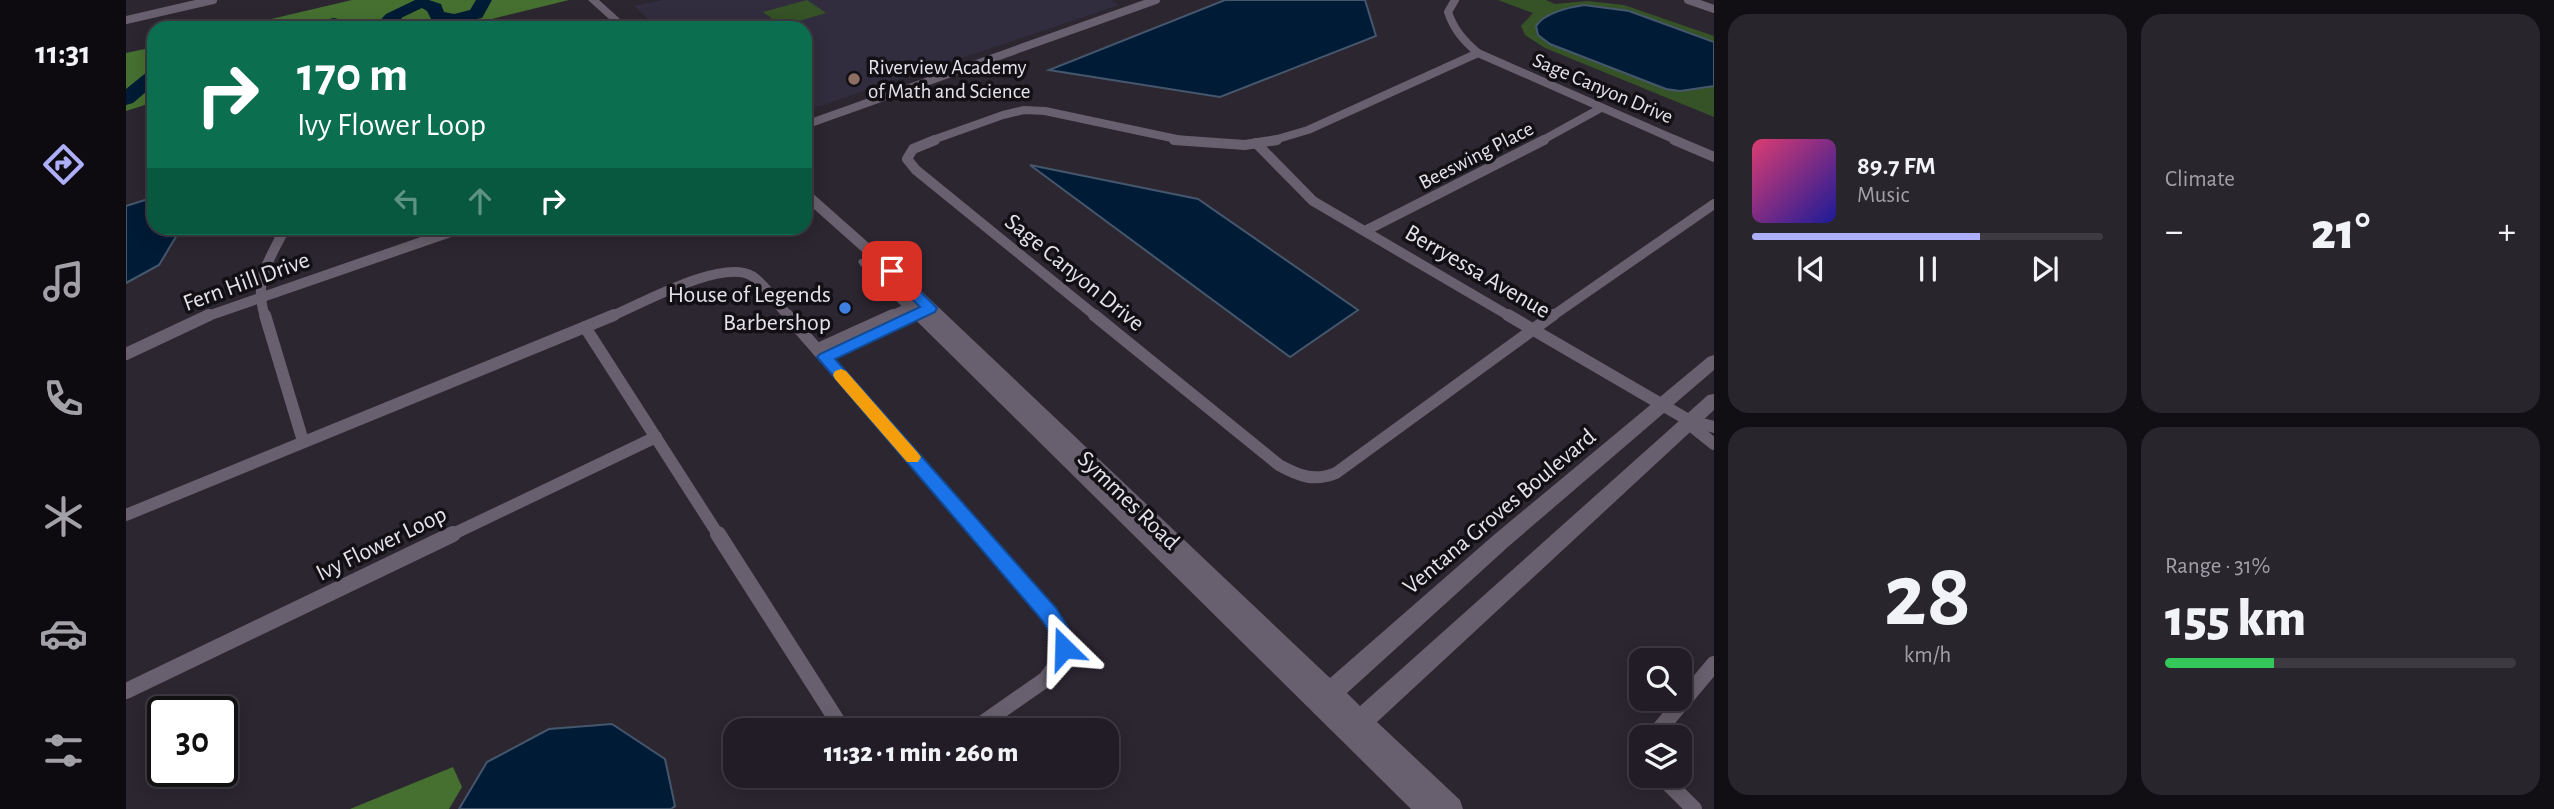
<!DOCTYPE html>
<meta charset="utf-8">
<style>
:root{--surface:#211c25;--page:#29252d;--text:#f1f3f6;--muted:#a2a1a7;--line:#3e3a42;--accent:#adaffb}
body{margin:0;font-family:"Alegreya Sans",sans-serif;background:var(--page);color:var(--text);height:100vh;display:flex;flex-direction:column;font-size:26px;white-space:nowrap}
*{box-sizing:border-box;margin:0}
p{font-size:23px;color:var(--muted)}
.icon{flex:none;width:38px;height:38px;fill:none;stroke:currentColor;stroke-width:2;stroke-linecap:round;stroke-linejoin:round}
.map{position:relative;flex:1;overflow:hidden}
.drawer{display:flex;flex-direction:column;gap:14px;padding:14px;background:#120f14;width:840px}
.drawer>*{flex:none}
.top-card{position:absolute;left:21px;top:21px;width:665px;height:214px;border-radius:21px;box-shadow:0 4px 18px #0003,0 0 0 2px var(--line);background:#0b6e4f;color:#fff;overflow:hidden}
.tools{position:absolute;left:1503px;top:648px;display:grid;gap:14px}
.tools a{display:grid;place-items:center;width:63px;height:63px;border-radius:14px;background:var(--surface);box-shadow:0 4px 18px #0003,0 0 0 2px var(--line);font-size:35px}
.speed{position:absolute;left:21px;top:696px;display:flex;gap:14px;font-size:35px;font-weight:700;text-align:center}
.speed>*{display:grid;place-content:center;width:91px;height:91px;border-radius:50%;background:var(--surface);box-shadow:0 4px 18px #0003,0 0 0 2px var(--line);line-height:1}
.speed .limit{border:4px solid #111;border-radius:10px;background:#fff;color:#111}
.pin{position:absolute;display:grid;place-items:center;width:60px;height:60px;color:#fff;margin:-30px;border-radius:14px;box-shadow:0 4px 10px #0006}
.me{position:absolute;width:77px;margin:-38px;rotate:338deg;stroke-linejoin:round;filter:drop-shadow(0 0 5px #0008)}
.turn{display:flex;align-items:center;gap:24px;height:147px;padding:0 35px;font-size:32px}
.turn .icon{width:91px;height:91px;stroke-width:2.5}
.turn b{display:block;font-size:49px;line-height:60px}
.lanes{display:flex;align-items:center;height:66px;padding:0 35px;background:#0003;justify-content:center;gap:35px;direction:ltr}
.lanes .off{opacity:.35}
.big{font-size:52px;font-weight:800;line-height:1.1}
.drawer .widget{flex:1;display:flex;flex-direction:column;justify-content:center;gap:10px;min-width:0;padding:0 24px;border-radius:21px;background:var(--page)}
.drawer .dial{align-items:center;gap:0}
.dial b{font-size:91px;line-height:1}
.song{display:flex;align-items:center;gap:21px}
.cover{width:84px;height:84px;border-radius:10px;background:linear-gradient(135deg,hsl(340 70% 55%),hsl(240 70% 35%))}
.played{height:7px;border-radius:4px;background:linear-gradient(90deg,var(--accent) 65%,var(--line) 65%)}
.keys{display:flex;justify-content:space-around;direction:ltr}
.heat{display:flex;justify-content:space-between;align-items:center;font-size:38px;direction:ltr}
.charge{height:10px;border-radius:5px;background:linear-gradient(90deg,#34c759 31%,var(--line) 0)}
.drawer .tiles{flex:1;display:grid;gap:14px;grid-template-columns:repeat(2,1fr)}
.trip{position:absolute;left:597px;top:718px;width:396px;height:70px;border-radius:21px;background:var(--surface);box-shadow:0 4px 18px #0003,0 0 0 2px var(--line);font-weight:800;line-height:70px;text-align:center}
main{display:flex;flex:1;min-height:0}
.dock{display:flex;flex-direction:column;width:126px;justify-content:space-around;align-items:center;background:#0d0b0f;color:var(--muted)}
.dock .icon{width:49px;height:49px}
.dock .current{color:var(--accent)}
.dock b{font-size:32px;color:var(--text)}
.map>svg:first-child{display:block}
.education{fill:#322d3e}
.green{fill:#355326}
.forest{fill:#467030}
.water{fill:#001b36;stroke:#45576c;stroke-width:2}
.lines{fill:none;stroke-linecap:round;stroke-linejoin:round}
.river{fill:#001b36;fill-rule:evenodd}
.street-far3{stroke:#68606e;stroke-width:8}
.street-far2{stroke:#68606e;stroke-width:10}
.street-far1{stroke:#68606e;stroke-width:12}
.street{stroke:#68606e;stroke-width:16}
.secondary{fill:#68606e;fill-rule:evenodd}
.route{fill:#1a73e8;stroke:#114b97;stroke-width:2}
.slow{fill:#f59e0b}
.education-dot{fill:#8d6e63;stroke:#131015;stroke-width:2.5}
.shop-dot{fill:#3f7fe0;stroke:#131015;stroke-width:2.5}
.labels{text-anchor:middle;stroke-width:7;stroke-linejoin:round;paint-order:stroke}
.far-poi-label{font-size:21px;fill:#e6e2ea;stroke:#131015;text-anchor:start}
.far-street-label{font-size:21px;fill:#e6e2ea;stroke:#131015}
.street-label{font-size:24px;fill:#e6e2ea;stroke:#131015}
.poi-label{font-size:24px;fill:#e6e2ea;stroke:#131015;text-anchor:end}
</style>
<main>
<nav class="dock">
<b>11:31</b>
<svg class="icon current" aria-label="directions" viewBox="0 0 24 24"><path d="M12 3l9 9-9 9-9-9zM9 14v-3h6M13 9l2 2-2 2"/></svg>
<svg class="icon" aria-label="music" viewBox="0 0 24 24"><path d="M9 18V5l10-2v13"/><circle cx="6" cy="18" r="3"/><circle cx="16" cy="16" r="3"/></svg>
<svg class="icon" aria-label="phone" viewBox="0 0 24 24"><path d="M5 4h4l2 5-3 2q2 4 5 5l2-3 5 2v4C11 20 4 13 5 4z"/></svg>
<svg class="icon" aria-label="climate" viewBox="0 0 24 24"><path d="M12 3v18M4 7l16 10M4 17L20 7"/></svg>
<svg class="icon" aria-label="car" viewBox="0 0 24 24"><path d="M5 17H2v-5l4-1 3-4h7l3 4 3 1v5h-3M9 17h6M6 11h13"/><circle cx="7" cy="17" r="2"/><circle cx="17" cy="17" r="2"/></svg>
<svg class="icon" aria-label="filters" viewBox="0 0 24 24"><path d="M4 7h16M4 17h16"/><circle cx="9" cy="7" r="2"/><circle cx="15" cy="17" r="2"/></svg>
</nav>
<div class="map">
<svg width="1588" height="809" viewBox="0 0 1588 809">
<rect width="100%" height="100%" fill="#2c2631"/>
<path class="education" d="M537,0H985L993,5L679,111V28H532L508,6Z"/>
<g class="green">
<path d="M681,0L700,13L656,26L637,12Z"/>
<path d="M1372,0H1420L1429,4L1461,1L1498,5L1588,36V117L1419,48L1399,35L1395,26L1407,13Z"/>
</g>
<g class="forest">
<path d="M226,0H443L329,28H107Z"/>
<path d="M28,47V102L0,111V53Z"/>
<path d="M327,767L336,787L323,809H224Z"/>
</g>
<g class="water">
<path d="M1099,0H1239L1250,36L1094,97L923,70Z"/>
<path d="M1458,5L1503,11L1588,42V86L1554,91L1540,89L1424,44L1412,35L1410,26C1418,13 1444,7 1458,5Z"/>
<path d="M904,165L1072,199L1232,310L1164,357Z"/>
<path d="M22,199H28V228H50L51,235L33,265L0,283V206Z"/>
<path d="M486,724L539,759L549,806L545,809H333L361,762L423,729Z"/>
</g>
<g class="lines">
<g class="river">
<path d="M289,0H303L315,4L318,12L328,14L344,10L350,0H366L356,18C337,22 324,23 305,19L301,11L296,8L277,17L265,28H247L260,14Z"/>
<path d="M208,18L233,24L236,28H178L181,24Z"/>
<path d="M28,70V85L7,103L0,105V89L21,72Z"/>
</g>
<g class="street-far3">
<path d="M1329,0L1322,12C1328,30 1338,41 1352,53L1552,141"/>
<path d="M1562,0L1588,9"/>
<path d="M0,20L87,0"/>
<path d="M679,125L1030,0"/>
<path d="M804,141L877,115L898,110L919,111L1060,141"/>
<path d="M1145,141L1182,130L1352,53"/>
<path d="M1415,141L1475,108"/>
</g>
<g class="street-far2">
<path d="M809,140L787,149L781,159L790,170L971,317"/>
<path d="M1048,140L1119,145L1151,140"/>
<path d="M1548,140L1588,157"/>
<path d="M1130,143L1187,201L1385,317"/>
<path d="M1239,231L1418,140"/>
<path d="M79,317L336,228"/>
<path d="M139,317C127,278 143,262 159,228"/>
<path d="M484,317C515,304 596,258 626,276C640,285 652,305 663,317"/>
<path d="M763,317L793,303"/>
<path d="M785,317L800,310"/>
<path d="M1425,317L1588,204"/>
</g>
<g class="street-far1">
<path d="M139,315L177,441"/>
<path d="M488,315L459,327L593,536"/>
<path d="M661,315L854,536"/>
<path d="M968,315L1153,465C1173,476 1188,482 1210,473L1427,315"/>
<path d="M1382,315L1564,421L1588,427"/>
<path d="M692,349L767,315"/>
<path d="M0,354L83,315"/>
<path d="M699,357L789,315"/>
<path d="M1564,421L1568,428L1588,444"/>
<path d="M0,515L459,327"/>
<path d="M323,536L530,437"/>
</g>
<g class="street">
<path d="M592,534L717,730"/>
<path d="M0,691L327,534"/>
<path d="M847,730L920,679L934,660L936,647L931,624L853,534"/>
<path d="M1527,737L1588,664"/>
<path d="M1534,775L1568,809"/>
</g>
<g class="secondary">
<path d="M462,0H473L504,28H493Z"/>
<path d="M679,190L684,191L771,268L1204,678L1369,534L1582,357L1588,355V370L1383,546L1221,693L1234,706L1582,395L1588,394V410L1251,722L1334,800L1337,809H1285L734,265L732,262L734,259L743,258L679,201Z"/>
</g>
</g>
<path class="route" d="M766,267L770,268L811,308L809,312L709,359L930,608C938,622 952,637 945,655L938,657L931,655L927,638L916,620L691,357L694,354L794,307L761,274V268Z"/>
<path class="slow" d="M715,369L720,371L792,453L795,457L792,462H781L709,379L707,375L709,371Z"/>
<circle class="education-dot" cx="728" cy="79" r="7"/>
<circle class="shop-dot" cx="719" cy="308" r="7"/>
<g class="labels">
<g class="far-poi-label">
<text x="742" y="74">Riverview Academy<tspan x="742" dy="24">of Math and Science</tspan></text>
</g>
<g class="far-street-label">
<text transform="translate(1477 88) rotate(23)" y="7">Sage Canyon Drive</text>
<text transform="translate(1350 155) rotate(-27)" y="7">Beeswing Place</text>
</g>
<g class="street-label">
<text transform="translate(1352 271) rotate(30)" y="8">Berryessa Avenue</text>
<text transform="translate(949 272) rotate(39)" y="8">Sage Canyon Drive</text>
<text transform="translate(120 281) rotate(-20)" y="8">Fern Hill Drive</text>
<text transform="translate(1003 500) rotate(44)" y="8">Symmes Road</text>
<text transform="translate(1373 511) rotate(-40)" y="8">Ventana Groves Boulevard</text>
<text transform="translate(255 543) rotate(-26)" y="8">Ivy Flower Loop</text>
</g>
<g class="poi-label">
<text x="705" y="302">House of Legends<tspan x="705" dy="28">Barbershop</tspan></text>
</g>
</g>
</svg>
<div class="tools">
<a><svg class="icon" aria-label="search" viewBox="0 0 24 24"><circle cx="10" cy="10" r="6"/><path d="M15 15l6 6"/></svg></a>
<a><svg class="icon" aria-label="layers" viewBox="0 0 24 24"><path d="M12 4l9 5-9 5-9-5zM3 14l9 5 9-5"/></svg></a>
</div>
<div class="speed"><div class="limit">30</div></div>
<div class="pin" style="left:766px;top:271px;background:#d93025"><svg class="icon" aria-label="arrive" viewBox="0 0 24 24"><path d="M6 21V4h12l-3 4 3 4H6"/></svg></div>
<svg class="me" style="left:938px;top:648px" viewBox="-20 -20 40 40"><path d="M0-17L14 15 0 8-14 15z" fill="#1a73e8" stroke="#fff" stroke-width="4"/></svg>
<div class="trip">11:32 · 1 min · 260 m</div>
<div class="top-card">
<div class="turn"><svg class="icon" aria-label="right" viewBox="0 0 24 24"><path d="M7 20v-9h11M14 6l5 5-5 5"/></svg><div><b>170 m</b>Ivy Flower Loop</div></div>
<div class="lanes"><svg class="icon off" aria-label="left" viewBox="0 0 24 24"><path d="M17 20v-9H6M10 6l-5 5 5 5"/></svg><svg class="icon off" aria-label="ahead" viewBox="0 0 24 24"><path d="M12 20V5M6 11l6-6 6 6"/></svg><svg class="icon" aria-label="right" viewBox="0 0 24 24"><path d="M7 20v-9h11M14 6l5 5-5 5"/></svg></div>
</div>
</div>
<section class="drawer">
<div class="tiles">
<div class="widget">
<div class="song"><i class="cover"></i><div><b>89.7 FM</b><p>Music</p></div></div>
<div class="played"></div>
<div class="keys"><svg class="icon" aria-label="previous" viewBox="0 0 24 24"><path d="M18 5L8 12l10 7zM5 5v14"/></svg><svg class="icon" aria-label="pause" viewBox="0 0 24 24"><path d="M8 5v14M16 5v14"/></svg><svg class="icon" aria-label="next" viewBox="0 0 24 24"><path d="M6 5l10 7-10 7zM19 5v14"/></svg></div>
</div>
<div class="widget"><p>Climate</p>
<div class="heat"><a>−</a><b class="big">21°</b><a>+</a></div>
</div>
<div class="widget dial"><b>28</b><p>km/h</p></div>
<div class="widget"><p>Range · 31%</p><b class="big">155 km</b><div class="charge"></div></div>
</div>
</section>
</main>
